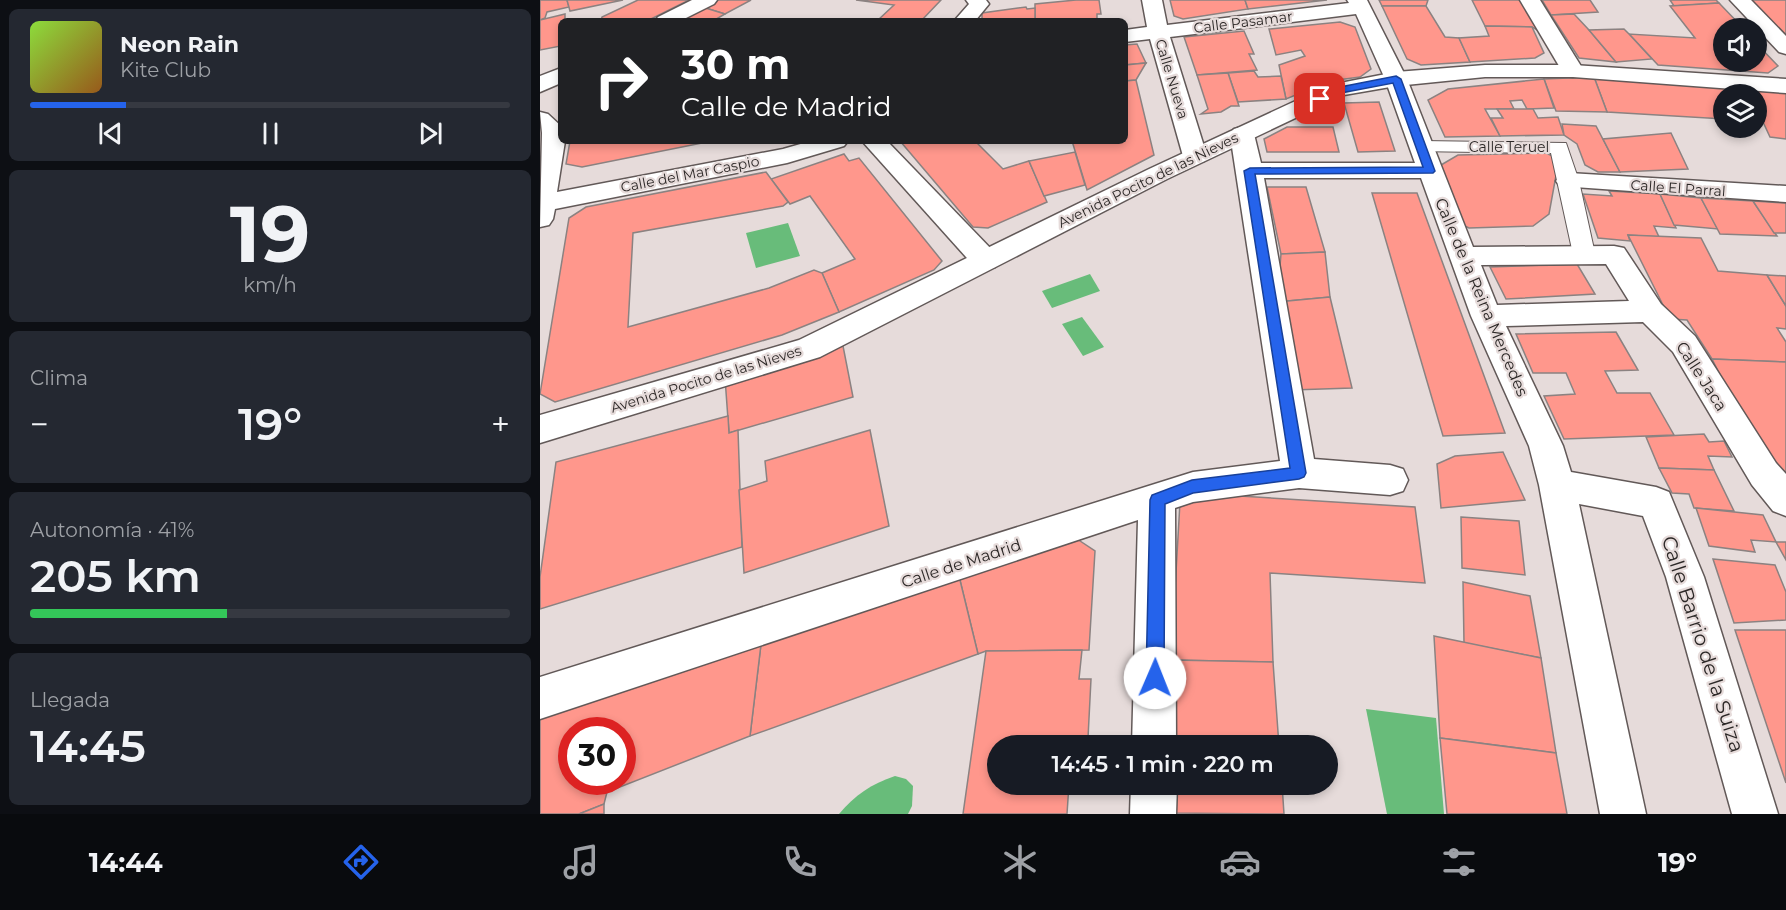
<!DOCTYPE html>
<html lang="es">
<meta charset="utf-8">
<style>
:root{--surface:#171b24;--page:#242831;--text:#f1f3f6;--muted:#9ea1a6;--line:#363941;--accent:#2563eb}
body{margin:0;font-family:Montserrat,sans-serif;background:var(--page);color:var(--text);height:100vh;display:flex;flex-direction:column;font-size:22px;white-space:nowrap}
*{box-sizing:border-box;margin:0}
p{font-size:20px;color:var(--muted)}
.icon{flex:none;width:33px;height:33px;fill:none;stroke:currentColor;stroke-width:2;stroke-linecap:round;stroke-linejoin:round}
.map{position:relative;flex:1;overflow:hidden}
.sheet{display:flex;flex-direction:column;gap:9px;padding:9px;background:#0d0f14;width:540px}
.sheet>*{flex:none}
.banner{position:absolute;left:18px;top:18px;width:570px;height:126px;border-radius:9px;box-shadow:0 3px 9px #0003;background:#202124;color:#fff;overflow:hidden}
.controls{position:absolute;left:1173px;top:18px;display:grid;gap:12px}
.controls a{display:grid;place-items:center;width:54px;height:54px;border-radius:50%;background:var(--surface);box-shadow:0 3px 9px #0003;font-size:30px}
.speed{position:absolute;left:18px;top:717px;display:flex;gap:12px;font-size:30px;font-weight:700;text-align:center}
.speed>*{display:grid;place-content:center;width:78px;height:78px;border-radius:50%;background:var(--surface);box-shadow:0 3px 9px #0003;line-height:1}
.speed .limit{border:9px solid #d22;background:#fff;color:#111}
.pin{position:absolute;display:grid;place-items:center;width:51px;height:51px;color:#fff;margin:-26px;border-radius:12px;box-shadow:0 3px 9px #0006}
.me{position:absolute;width:66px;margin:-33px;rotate:1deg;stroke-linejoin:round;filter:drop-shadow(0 0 4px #0008)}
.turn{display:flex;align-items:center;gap:21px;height:126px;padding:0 24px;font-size:27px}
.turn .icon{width:78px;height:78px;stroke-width:2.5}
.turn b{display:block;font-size:42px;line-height:51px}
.big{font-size:45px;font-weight:600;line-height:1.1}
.sheet .tile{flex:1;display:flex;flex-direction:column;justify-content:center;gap:9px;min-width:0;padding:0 21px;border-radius:9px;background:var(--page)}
.sheet .dial{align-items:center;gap:0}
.dial b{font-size:78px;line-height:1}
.song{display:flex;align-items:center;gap:18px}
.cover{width:72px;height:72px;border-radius:9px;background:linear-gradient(135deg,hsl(90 70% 55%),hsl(30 70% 35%))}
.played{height:6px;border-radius:3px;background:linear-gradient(90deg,var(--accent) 20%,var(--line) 20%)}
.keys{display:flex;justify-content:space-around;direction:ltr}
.heat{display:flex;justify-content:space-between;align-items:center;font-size:33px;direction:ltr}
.charge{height:9px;border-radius:4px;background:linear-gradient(90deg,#34c759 41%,var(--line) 0)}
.trip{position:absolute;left:447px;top:735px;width:351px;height:60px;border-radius:30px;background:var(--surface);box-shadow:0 3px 9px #0003;font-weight:600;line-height:60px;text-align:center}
.menu{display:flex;height:96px;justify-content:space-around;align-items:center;background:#090b0e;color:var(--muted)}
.menu .icon{width:42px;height:42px}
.menu .selected{color:var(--accent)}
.menu b{font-size:27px;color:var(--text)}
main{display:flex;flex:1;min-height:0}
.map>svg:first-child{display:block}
.water{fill:#68bc7a}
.building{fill:#ff978c;stroke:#8b8281;stroke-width:1.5;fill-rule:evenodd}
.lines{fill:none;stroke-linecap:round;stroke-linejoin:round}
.pedestrian-casing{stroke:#625958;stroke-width:2}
.minor-casing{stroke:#625958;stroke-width:3}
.tertiary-casing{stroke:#625958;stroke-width:3}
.pedestrian{fill:#fff;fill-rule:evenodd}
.minor{fill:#fff;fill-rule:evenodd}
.tertiary{fill:#fff;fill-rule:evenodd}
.route{fill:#2563eb;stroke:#184099;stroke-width:1.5}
.labels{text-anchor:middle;stroke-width:4.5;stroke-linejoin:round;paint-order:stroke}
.far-street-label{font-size:14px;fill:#2c2827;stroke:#e6dbda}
.street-label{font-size:16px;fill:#2c2827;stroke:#e6dbda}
.near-street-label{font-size:20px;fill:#2c2827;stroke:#e6dbda}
</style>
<main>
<section class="sheet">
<div class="tile">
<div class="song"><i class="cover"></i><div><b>Neon Rain</b><p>Kite Club</p></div></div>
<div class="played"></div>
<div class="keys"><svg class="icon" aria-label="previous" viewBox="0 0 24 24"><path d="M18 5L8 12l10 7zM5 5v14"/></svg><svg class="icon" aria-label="pause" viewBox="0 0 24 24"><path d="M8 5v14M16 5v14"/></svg><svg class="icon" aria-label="next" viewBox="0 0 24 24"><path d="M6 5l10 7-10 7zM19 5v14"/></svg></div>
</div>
<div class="tile dial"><b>19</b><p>km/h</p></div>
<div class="tile"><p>Clima</p>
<div class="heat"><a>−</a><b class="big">19°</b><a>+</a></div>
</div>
<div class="tile"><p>Autonomía · 41%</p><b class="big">205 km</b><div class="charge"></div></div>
<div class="tile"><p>Llegada</p><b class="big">14:45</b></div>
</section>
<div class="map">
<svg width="1246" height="814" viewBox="0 0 1246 814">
<rect width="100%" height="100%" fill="#e6dbda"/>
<g class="water">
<path d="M248,223L260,256L216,268L206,233Z"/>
<path d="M550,274L560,291L512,308L502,291Z"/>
<path d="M542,317L564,347L543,356L522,324Z"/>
<path d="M826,709L896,718L904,814H847Z"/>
<path d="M355,776L366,779L373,786L372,806L368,814H299C315,795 331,784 355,776Z"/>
</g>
<g class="building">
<path d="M0,0H27L29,7L7,12L5,18L0,20Z"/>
<path d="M27,0H83L30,11Z"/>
<path d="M98,0H149L107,21H61L62,17Z"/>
<path d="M171,0H211L185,14L159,6Z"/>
<path d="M316,0H401L381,21H337L354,5Z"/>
<path d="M536,0H559L561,14H557V21H495V4Z"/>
<path d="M630,0H705L708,9L643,19L634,16Z"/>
<path d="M705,0H787L708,9Z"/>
<path d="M839,0H888L886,6H842Z"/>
<path d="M932,0H985L1001,32L992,27L945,26Z"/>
<path d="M1002,0H1050L1058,12L1011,15Z"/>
<path d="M1130,0H1176L1179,3L1134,6Z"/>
<path d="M1211,0H1246V37Z"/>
<path d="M1179,3L1203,28H1184V62H1216V43L1238,66L1228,73L1118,65L1089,34L1155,38L1130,6Z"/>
<path d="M159,6L185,14L173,21H132Z"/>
<path d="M842,6H886L905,37L919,38L930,62L881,65L867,59Z"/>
<path d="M486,7L487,9L495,8V21H442V13Z"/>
<path d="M25,14V21H21V46L0,50V20Z"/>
<path d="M1034,14L1049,30L1076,62L1039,58L1011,15Z"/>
<path d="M800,22L815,27L831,69L820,77L790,81L746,99L739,65L765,56L761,50L736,55L729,29Z"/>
<path d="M945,26L992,27L1004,53L995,58L930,62L919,38L949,36Z"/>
<path d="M1084,29L1089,34L1112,59L1076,62L1049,30Z"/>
<path d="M704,31L714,54H709L717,70L657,75L644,37Z"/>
<path d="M597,44L606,63L585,65V45Z"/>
<path d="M606,63L596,80L585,81V65Z"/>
<path d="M714,71L718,77L741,76L746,99L698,102L688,73Z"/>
<path d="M688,73L699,106H691L681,112L661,114L668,109L657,75Z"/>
<path d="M1054,77L1240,89L1246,92V139L1230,137L1223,122H1216V94H1184V119L1067,112Z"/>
<path d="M1054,77L1067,112L1016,111L1004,79Z"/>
<path d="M1004,79L1014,108L987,109L982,100L970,101L974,109H945L960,136L905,137L888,100L908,89Z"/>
<path d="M596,80L614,155L547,190L532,141H585V81Z"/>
<path d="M839,102L855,151L818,152L804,103Z"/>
<path d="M957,109H993L998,118L1018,117L1024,135L960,136L951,118H963Z"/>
<path d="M1022,124L1056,126L1080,172H1058L1045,165L1037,144L1024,135Z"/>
<path d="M747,127H793L799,152H727L724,139Z"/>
<path d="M1131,133L1148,169L1080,172L1063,139Z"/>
<path d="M30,141H172L42,167L26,164Z"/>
<path d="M360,141H435L463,169L489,161L507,202L448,228L433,227Z"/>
<path d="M535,152L545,185L504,196L489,161Z"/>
<path d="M1006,153L1019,159L1009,214L993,226L929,228L911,219L901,165L918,155Z"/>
<path d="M304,154L309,161L319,158L402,261L394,270L299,312L282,273L315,259L270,196L250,204L231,179Z"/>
<path d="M226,172L248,202L243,206L93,233L88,327L229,288L274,270L282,273L299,312L242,335L15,402L0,394L29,218L46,207Z"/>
<path d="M727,187H766L785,252L741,254Z"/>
<path d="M1069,191L1120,194L1136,228L1114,226L1119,237L1088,235L1090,241L1058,238L1043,194L1072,196Z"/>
<path d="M832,193H877L965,433L903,436Z"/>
<path d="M1120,194L1161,198L1178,229L1134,225Z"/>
<path d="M1161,198L1213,201L1237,236L1180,234Z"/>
<path d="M1213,201L1246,203V233H1234Z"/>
<path d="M1088,235L1161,238L1178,271L1227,275L1246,306V329L1237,328L1246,342V362L1172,359L1147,320L1130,319Z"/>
<path d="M785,252L790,297L737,302L741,254Z"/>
<path d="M1037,264L1055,294L966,299L950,267Z"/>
<path d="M1227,275L1246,276V306Z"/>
<path d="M790,297L812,388L752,390L737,302Z"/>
<path d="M1076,332L1098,370L1065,371L1077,393H1110L1134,435L1024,439L1004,396L1035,394L1026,373H993L976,334Z"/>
<path d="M303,346L313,397L189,433L185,378Z"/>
<path d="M1172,359L1246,362V475L1231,474Z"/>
<path d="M188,416L189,433L198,430L202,547L0,609V577L16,462Z"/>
<path d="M330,430L349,526L204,573L199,490L227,481L225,461Z"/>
<path d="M1164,434L1169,442L1184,441L1192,457L1168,456L1174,470L1119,468L1106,437Z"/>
<path d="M963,452L985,500L901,508L897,464L915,456Z"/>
<path d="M1119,468L1174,470L1194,511L1154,508L1149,494L1132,493Z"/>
<path d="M652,493L875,507L885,583L730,573L733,662L631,660L640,502Z"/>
<path d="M1156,508L1223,515L1236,542L1211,540L1215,552L1169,546Z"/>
<path d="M921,517L979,521L985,575L922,568Z"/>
<path d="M531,535L555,551L549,650L446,651L438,654L418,572Z"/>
<path d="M1236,542H1246V560Z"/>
<path d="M1173,559L1235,565L1246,592V620L1194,623Z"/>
<path d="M418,572L438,654L210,736L222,636Z"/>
<path d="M923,582L990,596L1001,658L924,643Z"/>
<path d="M1195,630H1246V783Z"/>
<path d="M222,636L210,736L67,792L64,804L39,814H0V707ZM32,730H82V782H32Z"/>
<path d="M894,636L1001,658L1016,753L900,738Z"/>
<path d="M542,650L539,679H551L548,738H532L531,746H458V784H529L527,814H423L446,651Z"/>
<path d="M631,660L733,662L739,746H629Z"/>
<path d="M900,738L1016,753L1027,814H907Z"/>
<path d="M629,784H742L744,814L629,813Z"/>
<path d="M64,804V814H39Z"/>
</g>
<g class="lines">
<g class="pedestrian-casing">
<path id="pedestrian" d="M882,141L1026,143L1039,181L1055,254L1052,259L1044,261L1036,259L1033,254L1011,153L875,151L873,147L875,143Z"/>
</g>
<g class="minor-casing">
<g id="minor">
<path d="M426,0H446L449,4L435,21H414L429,4Z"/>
<path d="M602,0H622L627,25L809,3L807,0H827L867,79L933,247L1074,246L1084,248L1121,304L1155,336L1236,463L1246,474V516L1233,511L1212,485L1133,352L1103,322L966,326L1023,446L1031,472L1116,487L1129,492L1164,577L1238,814H1192L1126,577L1103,516L1039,504L1106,814H1060L999,485L989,446L931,316L881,178H724L774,459L850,465L863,469L868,480L863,491L850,495L759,488L653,502L635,508L636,746H592L598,520L0,719V677L653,472L740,461L690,134L694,129L702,127L710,129L714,134L721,163H875L845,79L816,14L630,37L667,156L664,161L655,163L646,161L643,156L610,39L585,42V30L607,27ZM1066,264L1089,301L957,305L941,265Z"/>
<path d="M980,0H1000L1044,71L1041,76L1033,77L1025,76Z"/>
<path d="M0,112L8,114L21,126V141H25L17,192L243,149L271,141H308L304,146L247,163L15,209L13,219L9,225L0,227L2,133Z"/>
<path d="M322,141H347L455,253L459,260L455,267L445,269L435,267Z"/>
<path d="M1029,173L1246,186V202L1020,186L1016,181L1020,176Z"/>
<path d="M591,784H637L636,814H590Z"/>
</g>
</g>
<g class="tertiary-casing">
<g id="tertiary">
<path d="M152,0H177L174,4L140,21H115L118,17Z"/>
<path d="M1190,0H1211L1246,36V54L1239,52Z"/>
<path d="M945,65H1033L1246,79V93L1033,77H945L856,86L804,95L627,179L280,357L0,443V415L259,340L609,169L790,85L856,72Z"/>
<path d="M21,68V83L0,92V76Z"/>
</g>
</g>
<use href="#pedestrian" class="pedestrian"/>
<use href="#minor" class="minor"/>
<use href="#tertiary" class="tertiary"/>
</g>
<path class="route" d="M856,76L861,79L895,171L893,173L715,174L766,473L764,477L759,479L653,493L625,504L624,678L621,685L615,687L609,685L606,678L610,500L612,495L652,480L750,468L704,171L710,168L883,167L853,83L801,93L780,101L776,99L795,88Z"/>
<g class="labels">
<g class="far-street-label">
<text transform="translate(703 22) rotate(-7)" y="5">Calle Pasamar</text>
<text transform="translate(632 79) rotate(73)" y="5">Calle Nueva</text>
<text x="969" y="152">Calle Teruel</text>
<text transform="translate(150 174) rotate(-11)" y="5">Calle del Mar Caspio</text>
<text transform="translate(608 180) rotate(-26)" y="5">Avenida Pocito de las Nieves</text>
<text transform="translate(1138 188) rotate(4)" y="5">Calle El Parral</text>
<text transform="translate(166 379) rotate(-17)" y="5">Avenida Pocito de las Nieves</text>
</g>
<g class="street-label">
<text transform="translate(942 297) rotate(67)" y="6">Calle de la Reina Mercedes</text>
<text transform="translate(1162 376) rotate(57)" y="6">Calle Jaca</text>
<text transform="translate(421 563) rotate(-18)" y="6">Calle de Madrid</text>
</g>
<g class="near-street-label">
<text transform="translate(1163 644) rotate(72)" y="7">Calle Barrio de la Suiza</text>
</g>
</g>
</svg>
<div class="controls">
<a><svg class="icon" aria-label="sound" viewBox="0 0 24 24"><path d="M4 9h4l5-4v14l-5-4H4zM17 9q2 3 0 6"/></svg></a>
<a><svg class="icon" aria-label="layers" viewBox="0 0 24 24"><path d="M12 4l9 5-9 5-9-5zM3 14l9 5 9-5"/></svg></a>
</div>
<div class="speed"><div class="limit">30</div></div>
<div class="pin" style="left:780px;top:99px;background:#d93025"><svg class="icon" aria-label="arrive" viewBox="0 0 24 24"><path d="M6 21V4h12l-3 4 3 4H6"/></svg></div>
<svg class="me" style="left:615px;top:678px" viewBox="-20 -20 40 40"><circle r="19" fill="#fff"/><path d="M0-13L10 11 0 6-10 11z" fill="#2563eb"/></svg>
<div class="trip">14:45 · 1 min · 220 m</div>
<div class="banner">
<div class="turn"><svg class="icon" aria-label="right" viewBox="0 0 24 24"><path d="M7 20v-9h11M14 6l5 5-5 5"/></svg><div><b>30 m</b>Calle de Madrid</div></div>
</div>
</div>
</main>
<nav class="menu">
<b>14:44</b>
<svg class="icon selected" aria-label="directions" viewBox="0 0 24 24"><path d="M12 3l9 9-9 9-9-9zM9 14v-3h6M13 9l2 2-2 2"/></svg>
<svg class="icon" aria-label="music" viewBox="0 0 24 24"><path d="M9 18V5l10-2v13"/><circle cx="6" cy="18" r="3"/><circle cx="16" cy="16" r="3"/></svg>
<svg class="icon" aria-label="phone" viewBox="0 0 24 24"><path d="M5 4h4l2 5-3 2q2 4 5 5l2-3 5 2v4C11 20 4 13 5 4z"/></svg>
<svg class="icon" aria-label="climate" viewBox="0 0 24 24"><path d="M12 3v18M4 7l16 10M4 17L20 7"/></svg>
<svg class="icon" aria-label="car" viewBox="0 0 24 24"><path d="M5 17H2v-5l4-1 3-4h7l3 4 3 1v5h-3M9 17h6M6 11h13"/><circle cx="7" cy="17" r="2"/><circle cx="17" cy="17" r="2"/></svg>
<svg class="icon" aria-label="filters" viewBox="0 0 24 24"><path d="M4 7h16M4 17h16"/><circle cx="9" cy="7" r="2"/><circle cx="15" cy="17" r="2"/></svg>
<b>19°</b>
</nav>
